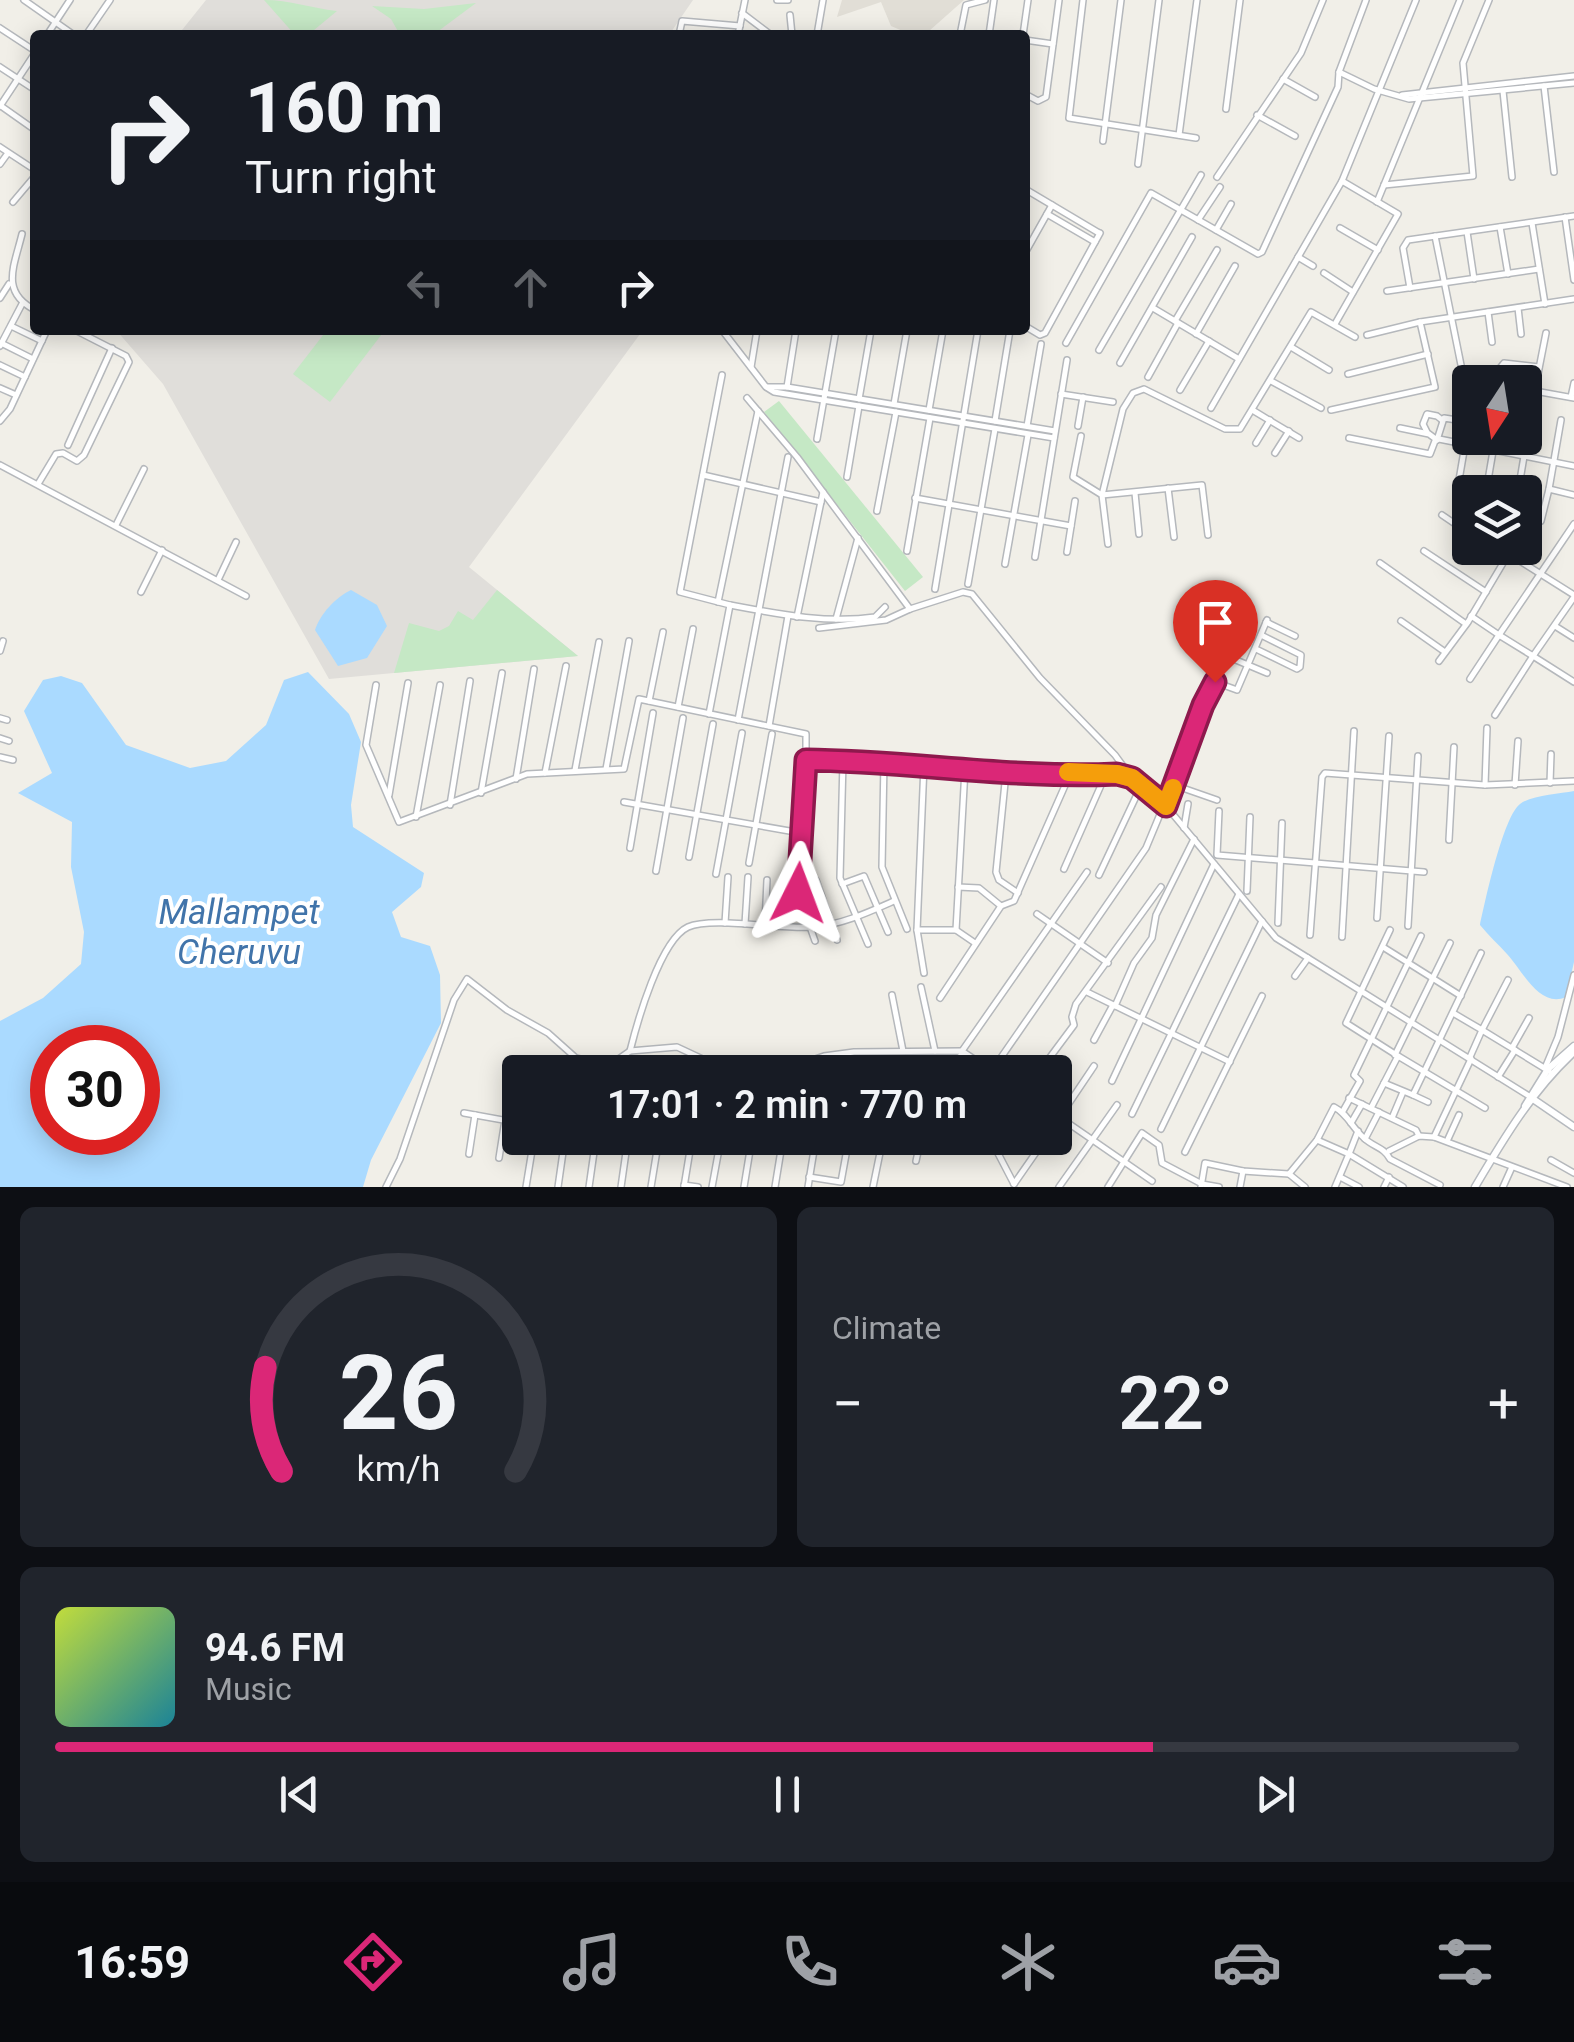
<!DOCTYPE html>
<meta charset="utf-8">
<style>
:root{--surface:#171b24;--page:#20242c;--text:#f1f3f6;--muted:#9ea1a6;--line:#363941;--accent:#db2777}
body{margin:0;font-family:Roboto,sans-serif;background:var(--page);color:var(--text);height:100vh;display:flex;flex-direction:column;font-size:38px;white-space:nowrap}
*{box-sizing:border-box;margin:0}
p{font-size:32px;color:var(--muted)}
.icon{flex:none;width:55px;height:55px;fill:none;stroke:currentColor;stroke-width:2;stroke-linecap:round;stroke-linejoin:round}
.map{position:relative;height:1187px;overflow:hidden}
.side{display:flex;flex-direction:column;gap:20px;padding:20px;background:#0d0f14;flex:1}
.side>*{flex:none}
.banner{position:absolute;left:30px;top:30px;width:1000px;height:305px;border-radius:10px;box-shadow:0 5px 25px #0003;background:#171b24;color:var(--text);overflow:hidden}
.needle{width:65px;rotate:192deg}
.buttons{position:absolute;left:1452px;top:365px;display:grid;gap:20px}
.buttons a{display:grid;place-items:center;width:90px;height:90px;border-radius:10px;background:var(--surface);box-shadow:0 5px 25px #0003;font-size:50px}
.speed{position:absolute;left:30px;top:1025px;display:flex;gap:20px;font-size:50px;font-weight:700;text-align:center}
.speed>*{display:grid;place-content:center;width:130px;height:130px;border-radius:50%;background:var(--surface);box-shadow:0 5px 25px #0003;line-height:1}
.speed .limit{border:15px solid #d22;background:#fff;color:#111}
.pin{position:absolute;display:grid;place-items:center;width:85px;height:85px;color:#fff;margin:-102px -42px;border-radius:50% 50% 50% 0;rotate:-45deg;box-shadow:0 0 10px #0007}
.pin .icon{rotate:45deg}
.me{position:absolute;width:110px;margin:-55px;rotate:3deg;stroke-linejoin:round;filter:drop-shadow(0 0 8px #0008)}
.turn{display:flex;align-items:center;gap:35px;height:210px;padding:0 50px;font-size:45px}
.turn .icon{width:130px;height:130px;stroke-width:2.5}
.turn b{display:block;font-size:70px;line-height:85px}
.lanes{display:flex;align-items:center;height:95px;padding:0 50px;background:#0003;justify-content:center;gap:50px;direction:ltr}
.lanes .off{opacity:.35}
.big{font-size:75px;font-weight:600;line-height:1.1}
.side .widget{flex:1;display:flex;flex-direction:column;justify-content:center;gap:15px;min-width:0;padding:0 35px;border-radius:15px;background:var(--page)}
.side .dial{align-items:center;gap:0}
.dial svg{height:260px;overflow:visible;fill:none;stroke:var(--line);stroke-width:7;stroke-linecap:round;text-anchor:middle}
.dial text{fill:var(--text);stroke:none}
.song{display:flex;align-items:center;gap:30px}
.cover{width:120px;height:120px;border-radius:15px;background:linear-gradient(135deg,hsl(70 70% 55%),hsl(190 70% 35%))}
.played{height:10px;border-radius:5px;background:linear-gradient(90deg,var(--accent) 75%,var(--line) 75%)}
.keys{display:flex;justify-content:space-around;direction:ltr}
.heat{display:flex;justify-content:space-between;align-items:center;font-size:55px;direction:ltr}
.side .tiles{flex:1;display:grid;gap:20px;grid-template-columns:1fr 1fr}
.widget:last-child{grid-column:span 2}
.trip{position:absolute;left:502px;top:1055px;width:570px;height:100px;border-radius:10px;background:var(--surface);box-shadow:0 5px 25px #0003;font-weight:600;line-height:100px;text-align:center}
.tabs{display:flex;height:160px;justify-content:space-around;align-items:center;background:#090b0e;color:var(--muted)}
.tabs .icon{width:70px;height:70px}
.tabs .current{color:var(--accent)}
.tabs b{font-size:45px;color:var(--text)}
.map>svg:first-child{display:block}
.industrial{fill:#e0deda}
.education{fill:#e1ded6}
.green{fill:#c5e8c5}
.water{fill:#aadaff;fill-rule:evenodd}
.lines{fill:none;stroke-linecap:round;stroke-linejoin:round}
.street-casing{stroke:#b5b8bc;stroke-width:8}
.secondary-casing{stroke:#b6babf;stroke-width:9}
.street{stroke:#fff;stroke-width:5}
.secondary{stroke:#fff;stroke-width:6}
.route-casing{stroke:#8e194d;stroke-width:25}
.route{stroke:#db2777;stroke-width:18}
.slow{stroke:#f59e0b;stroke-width:18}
.labels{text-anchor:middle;stroke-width:8;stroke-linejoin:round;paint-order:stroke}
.water-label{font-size:35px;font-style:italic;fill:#4174aa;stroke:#fff}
</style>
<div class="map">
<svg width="1574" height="1187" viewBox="0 0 1574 1187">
<rect width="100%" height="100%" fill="#f1efe8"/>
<g class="industrial">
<path d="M206,0H693L669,35H178Z"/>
<path d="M116,330H643L469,567L578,656L329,679L163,384Z"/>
</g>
<path class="education" d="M842,0H964L929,31L912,35L891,26L881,2L837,17Z"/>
<g class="green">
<path d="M264,0C290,0 311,8 337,11L308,35H295Z"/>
<path d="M476,3L433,35H400L391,19L372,6L424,9Z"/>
<path d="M327,330H385L330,402L293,374Z"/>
<path d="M779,401L923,577L905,591L764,412Z"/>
<path d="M497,590L578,656L394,673L409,623L439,631L449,626L458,611L473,620Z"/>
</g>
<g class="water">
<path d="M351,590L377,605L387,626L367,658L338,666L315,630C320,614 336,597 351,590Z"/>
<path d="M308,672L349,714L361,742L351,805L353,827L424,873L421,887L392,912L401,937L430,946L440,975L441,1023L371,1160L363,1187H0V1021L43,998L81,964L84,932L71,867L72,822L18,793L52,773L24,711L43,680L61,676L82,683L126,745L190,768L226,761L266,725L284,680ZM52,1048H138V1132H52Z"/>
<path d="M1574,791V962L1566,997C1540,1009 1522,970 1507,954C1498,944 1489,936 1480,925C1485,902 1503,817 1520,804C1532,795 1559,794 1574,791Z"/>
</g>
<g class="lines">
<g class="street-casing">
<g id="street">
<path d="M24,0L74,35"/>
<path d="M777,0H788"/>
<path d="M1083,0L1069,118L1196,138"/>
<path d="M742,13L771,35"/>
<path d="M790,15L792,35"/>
<path d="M0,28L35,51"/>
<path d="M47,35L70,0"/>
<path d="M86,35L110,0"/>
<path d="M679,35L682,21L740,26"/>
<path d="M738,35L745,0"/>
<path d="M817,35L823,0"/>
<path d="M960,35L966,5L985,0"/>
<path d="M989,35L994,0"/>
<path d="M1023,35L1028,0"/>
<path d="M1025,40L1053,44"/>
<path d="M0,67L35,90"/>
<path d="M1339,72L1374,89L1409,99L1574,83"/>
<path d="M1283,79L1315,97"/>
<path d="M1544,86L1554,172"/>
<path d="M1503,91L1512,177"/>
<path d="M1025,94L1038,101L1046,97L1059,0"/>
<path d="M1402,95L1574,76"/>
<path d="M0,106L35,53"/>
<path d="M1,106L35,130"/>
<path d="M1226,109L1240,0"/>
<path d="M1257,115L1295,136"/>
<path d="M1179,135L1197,0"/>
<path d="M1103,141L1121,0"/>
<path d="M0,147L35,170"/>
<path d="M0,164L8,153"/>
<path d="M1138,164L1159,0"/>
<path d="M1217,177L1301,53L1323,0"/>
<path d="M1384,185L1473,176L1463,63L1489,0"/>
<path d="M1025,189L1099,233"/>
<path d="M13,202L35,176"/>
<path d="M1377,202L1460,0"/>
<path d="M1047,214L1095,242"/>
<path d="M1565,217L1574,280"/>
<path d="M1198,220L1220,187"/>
<path d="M1532,223L1545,304"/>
<path d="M1500,227L1508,274"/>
<path d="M1340,228L1378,250"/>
<path d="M1216,230L1231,204"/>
<path d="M1467,232L1474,279"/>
<path d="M22,234C14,267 0,292 35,310"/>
<path d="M1435,236L1461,365"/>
<path d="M1025,253L1052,205"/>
<path d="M1298,257L1313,266"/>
<path d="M1324,273L1353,292"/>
<path d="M1410,288L1403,248L1408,240L1574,216"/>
<path d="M1387,291L1539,269"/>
<path d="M0,298L9,284"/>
<path d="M1153,308L1239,359"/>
<path d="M1518,308L1521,334"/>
<path d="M1488,312L1492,342"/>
<path d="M1175,321L1217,250"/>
<path d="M1335,324L1398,214L1342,181"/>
<path d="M11,326L42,341"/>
<path d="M1025,326L1040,335L1045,333L1100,233"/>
<path d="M722,330L766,387L774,392L1054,438"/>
<path d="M1196,334L1235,266"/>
<path d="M1367,335L1420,322L1574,299"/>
<path d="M1,343L33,359"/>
<path d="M1066,343L1151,193L1258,254L1262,252L1338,87L1339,72L1366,0"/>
<path d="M0,346L22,304"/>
<path d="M1291,347L1329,370"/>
<path d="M1099,350L1201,175"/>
<path d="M1120,363L1192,237"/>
<path d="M0,365L25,377"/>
<path d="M751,367L757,330"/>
<path d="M1348,374L1428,354"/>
<path d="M1148,377L1178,323"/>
<path d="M1271,381L1321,408"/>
<path d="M1475,382L1477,374H1495L1504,363L1539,367"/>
<path d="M767,387H787L1055,431"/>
<path d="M787,387L796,330"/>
<path d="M0,388L16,395"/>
<path d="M1535,389L1546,333"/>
<path d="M1180,390L1209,341"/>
<path d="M1061,394L1113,402"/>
<path d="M1571,397L1574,383"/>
<path d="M747,398L797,457L910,609"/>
<path d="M859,399L871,330"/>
<path d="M894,404L907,330"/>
<path d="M1211,408L1342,181L1416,0"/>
<path d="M929,410L943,330"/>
<path d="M1331,410L1435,387L1420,322"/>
<path d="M1254,411L1299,438"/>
<path d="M0,421L10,409L47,330"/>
<path d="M995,421L1010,330"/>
<path d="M1027,426L1041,344"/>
<path d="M1078,426L1083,397"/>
<path d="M1400,428L1429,434L1437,440L1444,418L1470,422"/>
<path d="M1427,432L1423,424L1427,414L1437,416L1442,420"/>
<path d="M1081,436L1073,477L1102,495L1108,544"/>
<path d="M1349,438L1430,454L1435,441L1439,439L1574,466"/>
<path d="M817,439L836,330"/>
<path d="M1256,443L1270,420"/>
<path d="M68,445L112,348"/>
<path d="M1465,445L1458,486L1470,493"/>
<path d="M1467,445L1470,424"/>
<path d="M1495,450L1497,438"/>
<path d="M1275,453L1289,431"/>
<path d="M0,465L246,596"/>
<path d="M703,475L821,502"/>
<path d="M847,477L859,406"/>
<path d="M38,484L56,454L63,453L77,461L84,455L129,362L126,356L75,330"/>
<path d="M1168,488L1174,537"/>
<path d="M1549,489L1561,420"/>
<path d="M1486,492L1493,451"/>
<path d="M1518,492L1535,391L1574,398"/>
<path d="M1135,493L1139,534"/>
<path d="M915,498L1071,526"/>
<path d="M877,511L896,412"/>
<path d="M1442,515L1470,534"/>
<path d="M1541,521L1549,489L1574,495"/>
<path d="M116,525L144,469"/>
<path d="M1208,535L1202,485L1102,495L1123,409L1133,393L1144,389L1225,429H1240L1311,312L1355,337"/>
<path d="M1492,548L1509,554L1574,595"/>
<path d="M907,551L930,418"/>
<path d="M1424,551L1486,592"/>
<path d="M1067,552L1075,501"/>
<path d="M1035,557L1067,360"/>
<path d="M1380,563L1466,624"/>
<path d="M1005,564L1028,435"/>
<path d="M218,580L236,542"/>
<path d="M968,584L995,429"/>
<path d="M935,589L978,330"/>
<path d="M141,592L162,550"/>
<path d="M718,602L758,411"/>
<path d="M730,605C778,614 827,624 875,617L885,607"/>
<path d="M1471,616L1499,635L1574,524"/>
<path d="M797,617L823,492"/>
<path d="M836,619L858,538"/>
<path d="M1401,621L1445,652"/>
<path d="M1266,622L1295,636"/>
<path d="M1555,626L1574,638"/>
<path d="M819,628L886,620L910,609L963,592L972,594L1040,678L1115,755L1131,777"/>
<path d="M1256,649L1297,669L1300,667L1301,655L1261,635"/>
<path d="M0,651L3,641"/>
<path d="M1236,660L1267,673"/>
<path d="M1439,661L1468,622L1512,548"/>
<path d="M1470,679L1499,635L1533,656L1574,597"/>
<path d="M376,685L366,745L399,822L527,774L624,769L639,699L806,734V760"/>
<path d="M649,701L663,632"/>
<path d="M678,707L693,629"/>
<path d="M709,714L730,605L680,592L722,375"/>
<path d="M1495,715L1533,656L1574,682"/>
<path d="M0,718L7,720"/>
<path d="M738,720L788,457"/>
<path d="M769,726L788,616"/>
<path d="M0,738L9,741"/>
<path d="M0,757L13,760"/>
<path d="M843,761L840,878L868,944"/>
<path d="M884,762L882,867L907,929"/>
<path d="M606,769L629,641"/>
<path d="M575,770L599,642"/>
<path d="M545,773L566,666"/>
<path d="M1006,773L996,872L999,880L1018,893"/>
<path d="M516,779L534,669"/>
<path d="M1550,783L1551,754"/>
<path d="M1174,785L1217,800"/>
<path d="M1485,785L1487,728"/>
<path d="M1515,785L1518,741"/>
<path d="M481,793L502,673"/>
<path d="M389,795L408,683"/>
<path d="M624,802L801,833"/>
<path d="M450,805L470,681"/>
<path d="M1219,811L1217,855L1424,872"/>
<path d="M416,817L440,685"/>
<path d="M1184,828L1188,804"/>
<path d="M1449,840L1454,747"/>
<path d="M630,848L653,713"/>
<path d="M689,857L713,724"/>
<path d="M749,863L772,734"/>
<path d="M1064,869L1106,774"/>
<path d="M656,871L683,718"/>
<path d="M716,874L742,733"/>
<path d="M1099,875L1141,786"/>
<path d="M787,880V904L801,905"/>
<path d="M816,880L837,940"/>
<path d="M842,884L864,876L888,932"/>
<path d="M958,887L979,888L1001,906"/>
<path d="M1247,891L1250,817"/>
<path d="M1037,914L1108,963"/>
<path d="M1377,918L1389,736"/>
<path d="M725,923L728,877"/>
<path d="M1278,923L1282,823"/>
<path d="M745,924L748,877"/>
<path d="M765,924L767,880"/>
<path d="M1408,926L1418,756"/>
<path d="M917,930H956L975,943"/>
<path d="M956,930L965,769"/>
<path d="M1390,930L1346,1023L1398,1056"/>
<path d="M1310,935L1322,777L1325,773L1485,785L1574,781"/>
<path d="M1342,937L1354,731"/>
<path d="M815,941L798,893L806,760C910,761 1013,778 1117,774L1132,778L1166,806L1276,938L1529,1096"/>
<path d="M1383,947L1461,996"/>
<path d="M924,973L917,930L924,765"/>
<path d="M1295,976L1308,958"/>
<path d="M921,987L935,1051"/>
<path d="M1087,992L1230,1062"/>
<path d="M892,995L903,1051"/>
<path d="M940,998L1001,906L1014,901L1071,772"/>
<path d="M1115,1006L1134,963L1152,938L1156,915L1194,839"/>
<path d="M1453,1013L1482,1030L1508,980"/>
<path d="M1094,1040L1113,1005"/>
<path d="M1512,1048L1529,1018"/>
<path d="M630,1051C637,1023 660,940 688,927C712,916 784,930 813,927C841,925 869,912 894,901"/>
<path d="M1395,1055L1450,943"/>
<path d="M1470,1057L1482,1030L1549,1071"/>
<path d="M1545,1068L1558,1037L1574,975"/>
<path d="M777,1072L824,1056L854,1052L962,1051L992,1071"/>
<path d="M928,1072L961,1056"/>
<path d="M966,1072L961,1056L962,1051L1087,872"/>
<path d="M991,1072L1146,848L1215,682L1237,690L1267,620"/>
<path d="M1039,1072L1074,1025L1072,1017L1076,1004L1161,887"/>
<path d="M1498,1077L1515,1050"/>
<path d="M1112,1081L1214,864"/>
<path d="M1384,1083L1413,1095L1481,953"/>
<path d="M1413,1095L1428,1102"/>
<path d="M1349,1098L1416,1130L1419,1136"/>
<path d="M1371,1108L1398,1056L1485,1108"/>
<path d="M1343,1111L1360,1081L1354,1075L1421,936"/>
<path d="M464,1113L520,1123"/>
<path d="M1055,1114L1152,1181"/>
<path d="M1132,1114L1239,894"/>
<path d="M1392,1118L1403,1092"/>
<path d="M1351,1123L1362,1104"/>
<path d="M1055,1124L1094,1066"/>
<path d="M1161,1129L1262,921"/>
<path d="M1434,1137L1471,1059"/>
<path d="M990,1138L1014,1184"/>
<path d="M1365,1139L1379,1112"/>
<path d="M1448,1139L1459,1115"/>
<path d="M1317,1140L1349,1154L1358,1131"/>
<path d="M1389,1151L1419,1136L1434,1137L1567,1187"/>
<path d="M1185,1152L1262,996"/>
<path d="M469,1154L475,1115"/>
<path d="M499,1158L505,1120"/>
<path d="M1551,1160L1574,1173"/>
<path d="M916,1161L921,1138"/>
<path d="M1289,1174L1305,1187"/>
<path d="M809,1177L841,1182L849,1138"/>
<path d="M1340,1177L1359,1187"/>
<path d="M1014,1184L1046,1138"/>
<path d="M684,1185L698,1187"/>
<path d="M386,1187L400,1159L454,1000L467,979L507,1010L548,1033L576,1058L596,1063L617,1060L630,1051L677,1047L722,1068L743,1072"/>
<path d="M526,1187L534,1138"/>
<path d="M558,1187L565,1138"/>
<path d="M589,1187L596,1138"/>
<path d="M621,1187L628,1138"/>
<path d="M651,1187L659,1138"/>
<path d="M684,1187L692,1138"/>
<path d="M712,1187L721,1138"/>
<path d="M744,1187L752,1138"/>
<path d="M775,1187L783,1138"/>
<path d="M808,1187L816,1138"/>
<path d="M873,1187L883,1138"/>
<path d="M1059,1187L1117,1105"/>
<path d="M1108,1187L1142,1133L1159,1145L1162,1163L1202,1184L1219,1187"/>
<path d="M1201,1187L1205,1163L1243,1171L1289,1174L1317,1140L1334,1107C1348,1114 1352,1128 1364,1138C1373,1147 1384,1147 1390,1159L1440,1185"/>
<path d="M1240,1187L1243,1171"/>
<path d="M1335,1187L1349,1154L1403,1187"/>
<path d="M1384,1187L1389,1177"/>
<path d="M1503,1187L1512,1167"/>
</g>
</g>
<g class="secondary-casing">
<g id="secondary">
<path d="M1533,1099L1574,1127"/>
<path d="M1525,1106L1548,1069L1574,1046"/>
<path d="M1475,1187C1504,1138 1532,1091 1574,1052"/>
</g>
</g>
<use href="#street" class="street"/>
<use href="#secondary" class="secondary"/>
</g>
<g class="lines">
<g class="route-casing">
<path id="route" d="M798,893L806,760C910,761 1013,779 1117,774L1132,778L1166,806L1203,705L1215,682"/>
</g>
<use href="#route" class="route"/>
<path class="slow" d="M1068,772L1117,774L1132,778L1166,806L1173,788"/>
</g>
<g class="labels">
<g class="water-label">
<text x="239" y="924">Mallampet<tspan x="239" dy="40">Cheruvu</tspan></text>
</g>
</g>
</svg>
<div class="buttons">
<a><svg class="needle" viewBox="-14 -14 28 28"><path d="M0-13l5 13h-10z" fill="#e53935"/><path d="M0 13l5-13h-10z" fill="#9ea1a6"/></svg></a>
<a><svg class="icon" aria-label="layers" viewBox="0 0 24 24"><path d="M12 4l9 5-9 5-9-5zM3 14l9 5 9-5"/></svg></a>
</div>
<div class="speed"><div class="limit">30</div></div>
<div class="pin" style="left:1215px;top:682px;background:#d93025"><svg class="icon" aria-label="arrive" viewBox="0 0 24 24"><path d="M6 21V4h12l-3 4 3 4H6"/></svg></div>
<svg class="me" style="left:798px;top:893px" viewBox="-20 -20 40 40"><path d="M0-17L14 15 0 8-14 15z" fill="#db2777" stroke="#fff" stroke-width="4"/></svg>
<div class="trip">17:01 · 2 min · 770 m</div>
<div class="banner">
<div class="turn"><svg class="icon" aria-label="right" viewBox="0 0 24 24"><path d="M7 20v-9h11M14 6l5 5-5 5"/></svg><div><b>160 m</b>Turn right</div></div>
<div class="lanes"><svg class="icon off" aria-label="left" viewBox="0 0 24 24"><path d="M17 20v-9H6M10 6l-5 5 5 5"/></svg><svg class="icon off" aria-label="ahead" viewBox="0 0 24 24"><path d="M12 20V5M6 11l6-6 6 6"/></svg><svg class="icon" aria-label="right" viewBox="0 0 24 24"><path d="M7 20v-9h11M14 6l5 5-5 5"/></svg></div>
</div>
</div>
<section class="side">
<div class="tiles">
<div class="widget dial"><svg viewBox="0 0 100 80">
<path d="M14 69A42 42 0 1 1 86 69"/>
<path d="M14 69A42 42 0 0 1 9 37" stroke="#db2777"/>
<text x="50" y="56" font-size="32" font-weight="700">26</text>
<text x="50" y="72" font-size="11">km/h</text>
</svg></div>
<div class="widget"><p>Climate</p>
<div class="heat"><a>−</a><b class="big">22°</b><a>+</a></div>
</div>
<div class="widget">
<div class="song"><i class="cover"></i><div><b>94.6 FM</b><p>Music</p></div></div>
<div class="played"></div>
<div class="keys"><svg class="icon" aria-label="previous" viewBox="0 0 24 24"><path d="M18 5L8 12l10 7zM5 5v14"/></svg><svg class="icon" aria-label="pause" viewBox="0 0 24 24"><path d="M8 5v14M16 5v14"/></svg><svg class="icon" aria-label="next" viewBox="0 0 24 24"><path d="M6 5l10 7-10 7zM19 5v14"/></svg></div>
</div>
</div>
</section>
<nav class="tabs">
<b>16:59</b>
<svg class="icon current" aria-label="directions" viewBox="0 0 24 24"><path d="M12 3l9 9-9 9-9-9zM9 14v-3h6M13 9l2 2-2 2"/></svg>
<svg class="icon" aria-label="music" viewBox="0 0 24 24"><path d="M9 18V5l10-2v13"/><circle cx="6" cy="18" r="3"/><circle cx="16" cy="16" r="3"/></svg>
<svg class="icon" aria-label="phone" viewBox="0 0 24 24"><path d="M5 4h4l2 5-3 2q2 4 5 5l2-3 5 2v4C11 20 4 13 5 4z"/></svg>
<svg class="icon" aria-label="climate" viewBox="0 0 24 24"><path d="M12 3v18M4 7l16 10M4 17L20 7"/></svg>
<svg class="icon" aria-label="car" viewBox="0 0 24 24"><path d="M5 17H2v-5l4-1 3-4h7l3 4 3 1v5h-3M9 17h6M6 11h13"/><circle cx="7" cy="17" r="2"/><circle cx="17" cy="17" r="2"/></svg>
<svg class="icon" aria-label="filters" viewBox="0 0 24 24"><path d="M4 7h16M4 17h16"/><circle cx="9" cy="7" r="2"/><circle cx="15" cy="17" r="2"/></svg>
</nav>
